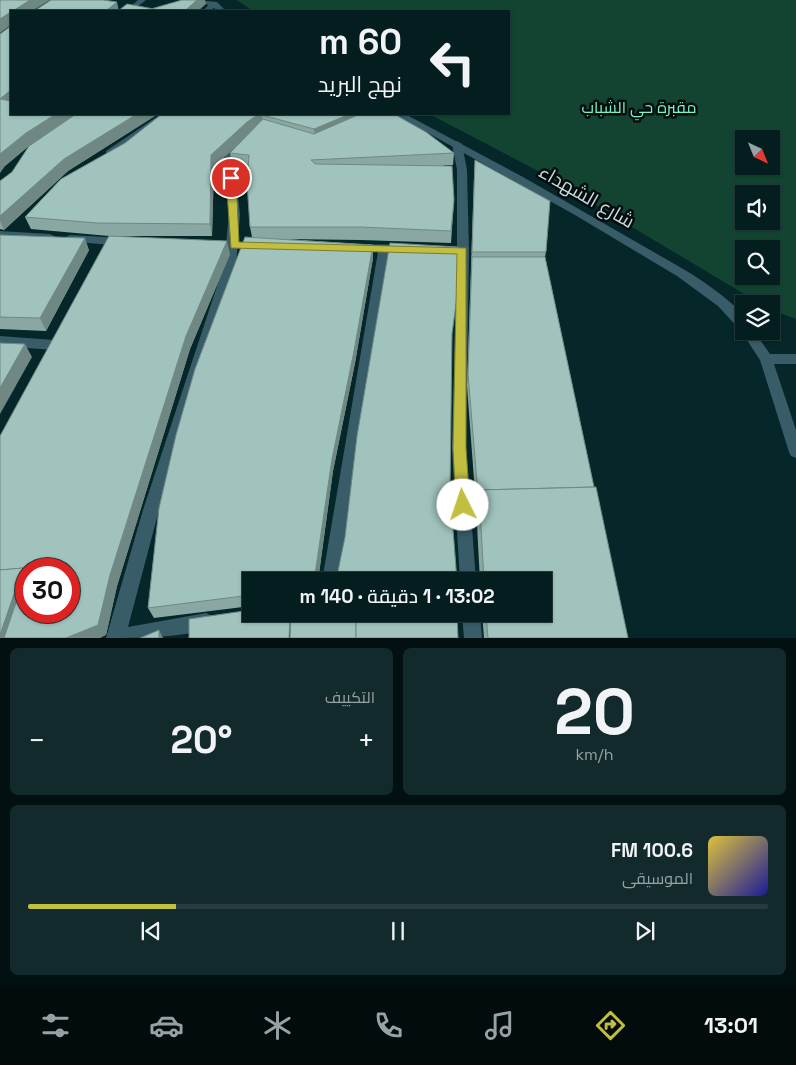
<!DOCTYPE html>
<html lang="ar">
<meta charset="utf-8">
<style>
:root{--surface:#041d1f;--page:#122a2c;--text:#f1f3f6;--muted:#97a2a4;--line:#253b3d;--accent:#c1be40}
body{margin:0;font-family:"Space Grotesk",Cairo,sans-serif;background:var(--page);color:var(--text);direction:rtl;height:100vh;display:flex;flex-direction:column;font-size:19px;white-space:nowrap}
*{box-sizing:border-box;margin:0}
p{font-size:16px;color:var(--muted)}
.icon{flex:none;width:28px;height:28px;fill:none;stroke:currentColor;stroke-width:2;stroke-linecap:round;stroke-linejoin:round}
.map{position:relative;height:638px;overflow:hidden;direction:ltr}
.side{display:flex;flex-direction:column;gap:10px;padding:10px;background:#021011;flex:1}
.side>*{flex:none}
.top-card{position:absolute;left:10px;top:10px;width:500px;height:105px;border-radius:0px;box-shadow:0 1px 4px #0004,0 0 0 1px var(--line);direction:rtl;background:#041d1f;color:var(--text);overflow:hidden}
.needle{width:32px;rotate:137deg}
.controls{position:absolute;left:735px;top:130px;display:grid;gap:10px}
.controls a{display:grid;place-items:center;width:45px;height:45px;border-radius:0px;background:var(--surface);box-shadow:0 1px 4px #0004,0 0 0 1px var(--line);font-size:25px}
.speed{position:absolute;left:15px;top:558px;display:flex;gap:10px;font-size:25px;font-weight:700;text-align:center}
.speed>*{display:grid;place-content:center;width:65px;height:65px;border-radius:50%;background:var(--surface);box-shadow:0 1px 4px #0004,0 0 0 1px var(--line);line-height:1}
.speed .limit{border:8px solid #d22;background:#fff;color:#111}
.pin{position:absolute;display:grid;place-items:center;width:42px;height:42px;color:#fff;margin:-21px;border:2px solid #fff;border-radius:50%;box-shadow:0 1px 5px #0007}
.me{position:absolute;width:55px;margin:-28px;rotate:356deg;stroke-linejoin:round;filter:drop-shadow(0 0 4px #0008)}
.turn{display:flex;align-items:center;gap:18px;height:105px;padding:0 25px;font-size:22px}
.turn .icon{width:65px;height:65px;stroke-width:2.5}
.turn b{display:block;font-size:35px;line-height:42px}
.big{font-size:38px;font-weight:600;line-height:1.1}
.side .card{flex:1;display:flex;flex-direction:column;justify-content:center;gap:8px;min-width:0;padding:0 18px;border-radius:8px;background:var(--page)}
.side .dial{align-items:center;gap:0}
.dial b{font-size:65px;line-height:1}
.song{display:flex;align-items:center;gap:15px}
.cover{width:60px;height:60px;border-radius:8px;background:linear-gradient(135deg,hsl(50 70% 55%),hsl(240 70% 35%))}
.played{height:5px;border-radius:2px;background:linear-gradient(90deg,var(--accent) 20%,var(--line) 20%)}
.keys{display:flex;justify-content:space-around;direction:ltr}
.heat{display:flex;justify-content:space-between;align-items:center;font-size:28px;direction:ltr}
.side .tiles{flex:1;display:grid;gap:10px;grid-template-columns:1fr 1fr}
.card:last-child{grid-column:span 2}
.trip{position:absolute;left:242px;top:572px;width:310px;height:50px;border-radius:0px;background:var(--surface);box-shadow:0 1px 4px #0004,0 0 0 1px var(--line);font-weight:600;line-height:50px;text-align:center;direction:rtl}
.tab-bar{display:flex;height:80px;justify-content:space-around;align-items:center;background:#020c0c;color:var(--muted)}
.tab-bar .icon{width:35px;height:35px}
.tab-bar .active{color:var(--accent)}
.tab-bar b{font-size:22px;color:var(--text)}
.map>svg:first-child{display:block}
.green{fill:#124431;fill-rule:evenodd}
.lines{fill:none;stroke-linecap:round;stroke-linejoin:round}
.minor{fill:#385c68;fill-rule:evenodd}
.tertiary{fill:#385c68;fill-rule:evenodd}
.wall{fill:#8aa8a3}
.shaded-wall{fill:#708884}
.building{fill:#a0c3bd;stroke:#708884;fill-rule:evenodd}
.route{fill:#c1be40;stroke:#7d7c2a}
.labels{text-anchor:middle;stroke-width:5;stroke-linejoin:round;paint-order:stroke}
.far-park-label{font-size:16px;fill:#7af5c3;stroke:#030d0f}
.street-label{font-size:19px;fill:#c9dadc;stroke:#030d0f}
</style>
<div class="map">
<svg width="796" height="638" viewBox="0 0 796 638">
<rect width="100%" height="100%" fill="#052729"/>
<path class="green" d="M237,0H796V319L771,310V304H761L538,171L429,114H509V11H267L251,10ZM744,139H771V166H744ZM744,194H771V221H744ZM744,249H771V276H744Z"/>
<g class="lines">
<g class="minor">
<path d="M138,0H146L132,11H125Z"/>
<path d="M211,2L218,4L210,11H203Z"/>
<path d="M161,114H172L112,155H106V151Z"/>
<path d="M457,141L462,144L467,170L469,251L466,448L476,581H460L452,448L457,254H442L436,250L442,246L457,247V170L452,144Z"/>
<path d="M242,142L247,145L235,156L231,163L237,188L240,214L236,265L159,510L128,627L206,613L212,616L215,622L212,628C180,638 141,638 106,638L143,510L224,265L229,214L227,188L221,163L228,152Z"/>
<path d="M0,231L50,234L56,237L50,240L0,237Z"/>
<path d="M70,235L122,238L128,242L122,246L66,241L64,239L66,237Z"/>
<path d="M357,244L405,245L411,249L405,253L389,252L338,581H322L378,252L353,251L351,248L353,245Z"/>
<path d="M0,336L54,340L59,342L60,345L59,348L54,350L0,346Z"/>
<path d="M462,614H480L482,638H464Z"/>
</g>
<g class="tertiary">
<path d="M195,0L217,2L226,11H218L211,6Z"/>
<path d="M394,114H405L523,177L685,270C698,278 740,305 744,319C745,323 744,328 744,331H754L770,354H796V364H774L796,430V458L791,456L789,452L760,360L741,331L718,306L677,276L575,215Z"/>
</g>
</g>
<g class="wall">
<path d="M11,114H158L68,171L4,230L0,229V181L12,172L54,129L30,145L5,166Z"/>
<path d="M162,114H394L454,153L453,165H444L454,200L451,243L361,240L285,239L373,245V258L355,363L333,471L318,581H251V606L154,618L148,608L252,237L250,227L248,167L232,165L230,153L237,145L214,167L212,236H111L230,254L190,349L117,586L106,635L109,236L31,229L25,217L125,143Z"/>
<path d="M475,160L546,252L545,257L594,487L628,638H484L482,614H544V581H480L476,506L467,386L474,177Z"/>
<path d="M0,235L89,250L46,331L0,329Z"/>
</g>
<g class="shaded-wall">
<path d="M30,0H50L32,11H13Z"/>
<path d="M197,0H205L206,4L198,11H185Z"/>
<path d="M117,2L119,11H106Z"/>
<path d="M11,12V25L0,33V19Z"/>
<path d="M11,90V105L0,99Z"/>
<path d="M56,114H77L30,145L5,166L0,173V154L26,133Z"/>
<path d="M137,114H158L68,171L4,230L0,221V216L64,159Z"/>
<path d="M259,114H277L262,115L263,124L249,134L214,167L212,236L210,224L211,155L247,122Z"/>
<path d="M350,114H380L315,146L314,129Z"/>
<path d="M85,238L89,250L46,331L40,318Z"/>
<path d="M227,241L230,254L190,349L117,586L106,635L100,638H66L110,575L186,336Z"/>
<path d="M373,245V258L355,363L333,471L318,581H314L332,459Z"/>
<path d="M25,344L32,357L0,414V388Z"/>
<path d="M23,568L26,573L17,638H0V635Z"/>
<path d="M159,630L163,638H159Z"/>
</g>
<g class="building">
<path d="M0,0H30L13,11H11V12L0,19Z"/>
<path d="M51,0H103L117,2L106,11H34Z"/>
<path d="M182,0H197L185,11H165L151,9Z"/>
<path d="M127,4L165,11H118Z"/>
<path d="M11,26V90L0,99L11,101V114H56L26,133L0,154V34Z"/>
<path d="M76,114H137L64,159L0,216V181L12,172L29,146Z"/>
<path d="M162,114H259L247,122L211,155L210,224L97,223L25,217L61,179L125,143Z"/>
<path d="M264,114H350L314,129L262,115Z"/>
<path d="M360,114H394L426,132L454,153L311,160L315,164L452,166L454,200L451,231L361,227H250L247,183L249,155L230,153L263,119L314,134Z"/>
<path d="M475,160L550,201L546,252H472Z"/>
<path d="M0,235L85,238L40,318L0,317Z"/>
<path d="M109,236L227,241L186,336L110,575L98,625L66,638H4L26,573L23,568L0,570V436ZM26,569H69V611H26Z"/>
<path d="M245,237L373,245L354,351L332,459L314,581H251V595L148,608L159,508L176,435L195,369Z"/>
<path d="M390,243L458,247L457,296L452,334L450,490L457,581H336L345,537L357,436Z"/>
<path d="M472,257H545L594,487L479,490L478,494L468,374Z"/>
<path d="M0,343L25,344L0,388Z"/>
<path d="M596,487L628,638H488L486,614H544V581H484L479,490Z"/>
<path d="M23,568L0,635V570Z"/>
<path d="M251,610V614H290L289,638H189V619Z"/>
<path d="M291,614H356V638H290Z"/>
<path d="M356,614H457L458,638H356Z"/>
<path d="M159,630V638H140Z"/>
</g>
<path class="route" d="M231,175L236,178L239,242L466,248V448L470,505L468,510L463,511L458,510L456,505L453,448L457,254L231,248L226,178Z"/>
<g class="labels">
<g class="far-park-label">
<text x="639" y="113">مقبرة حي الشباب</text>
</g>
<g class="street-label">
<text transform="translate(587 196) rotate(30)" y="7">شارع الشهداء</text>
</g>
</g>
</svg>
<div class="controls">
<a><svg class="needle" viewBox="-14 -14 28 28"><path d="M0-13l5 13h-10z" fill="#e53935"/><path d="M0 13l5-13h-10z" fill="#97a2a4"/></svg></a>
<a><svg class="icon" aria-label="sound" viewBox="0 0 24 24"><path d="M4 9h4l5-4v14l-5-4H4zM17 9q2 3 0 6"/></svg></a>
<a><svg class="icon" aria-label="search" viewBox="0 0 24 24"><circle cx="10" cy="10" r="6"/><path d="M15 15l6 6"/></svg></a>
<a><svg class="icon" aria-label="layers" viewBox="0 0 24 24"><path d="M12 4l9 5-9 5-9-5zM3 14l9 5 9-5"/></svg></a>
</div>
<div class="speed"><div class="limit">30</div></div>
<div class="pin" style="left:231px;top:178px;background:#d93025"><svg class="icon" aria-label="arrive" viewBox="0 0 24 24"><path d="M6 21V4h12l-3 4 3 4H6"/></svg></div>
<svg class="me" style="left:463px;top:505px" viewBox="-20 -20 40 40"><circle r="19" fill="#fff"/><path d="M0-13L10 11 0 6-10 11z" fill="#c1be40"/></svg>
<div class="trip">13:02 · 1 دقيقة · 140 m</div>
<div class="top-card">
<div class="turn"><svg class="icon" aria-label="left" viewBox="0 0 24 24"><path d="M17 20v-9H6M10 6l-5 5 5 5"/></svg><div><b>60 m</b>نهج البريد</div></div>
</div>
</div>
<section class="side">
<div class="tiles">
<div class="card dial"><b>20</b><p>km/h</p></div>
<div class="card"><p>التكييف</p>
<div class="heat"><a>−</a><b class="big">20°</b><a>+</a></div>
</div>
<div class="card">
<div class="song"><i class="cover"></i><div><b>100.6 FM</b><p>الموسيقى</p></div></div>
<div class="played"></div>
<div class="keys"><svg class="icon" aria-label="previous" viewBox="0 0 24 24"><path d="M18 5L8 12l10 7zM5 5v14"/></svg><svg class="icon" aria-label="pause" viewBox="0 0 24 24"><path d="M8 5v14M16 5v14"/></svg><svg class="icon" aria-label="next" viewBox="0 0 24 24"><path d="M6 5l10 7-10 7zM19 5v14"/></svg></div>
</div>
</div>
</section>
<nav class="tab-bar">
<b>13:01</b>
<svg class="icon active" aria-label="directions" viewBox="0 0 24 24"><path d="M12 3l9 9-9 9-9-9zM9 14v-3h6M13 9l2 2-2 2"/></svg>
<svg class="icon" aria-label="music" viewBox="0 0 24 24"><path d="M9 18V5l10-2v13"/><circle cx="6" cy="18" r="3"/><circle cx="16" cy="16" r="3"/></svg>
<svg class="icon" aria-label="phone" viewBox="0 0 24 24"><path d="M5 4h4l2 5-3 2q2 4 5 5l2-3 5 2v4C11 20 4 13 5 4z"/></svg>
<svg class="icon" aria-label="climate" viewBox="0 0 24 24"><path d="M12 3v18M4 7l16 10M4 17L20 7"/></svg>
<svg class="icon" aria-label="car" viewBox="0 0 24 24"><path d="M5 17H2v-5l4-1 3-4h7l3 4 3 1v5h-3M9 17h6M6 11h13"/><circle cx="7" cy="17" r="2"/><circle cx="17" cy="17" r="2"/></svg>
<svg class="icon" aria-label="filters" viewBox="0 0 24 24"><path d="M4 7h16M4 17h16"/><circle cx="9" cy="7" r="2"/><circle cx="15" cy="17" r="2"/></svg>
</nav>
